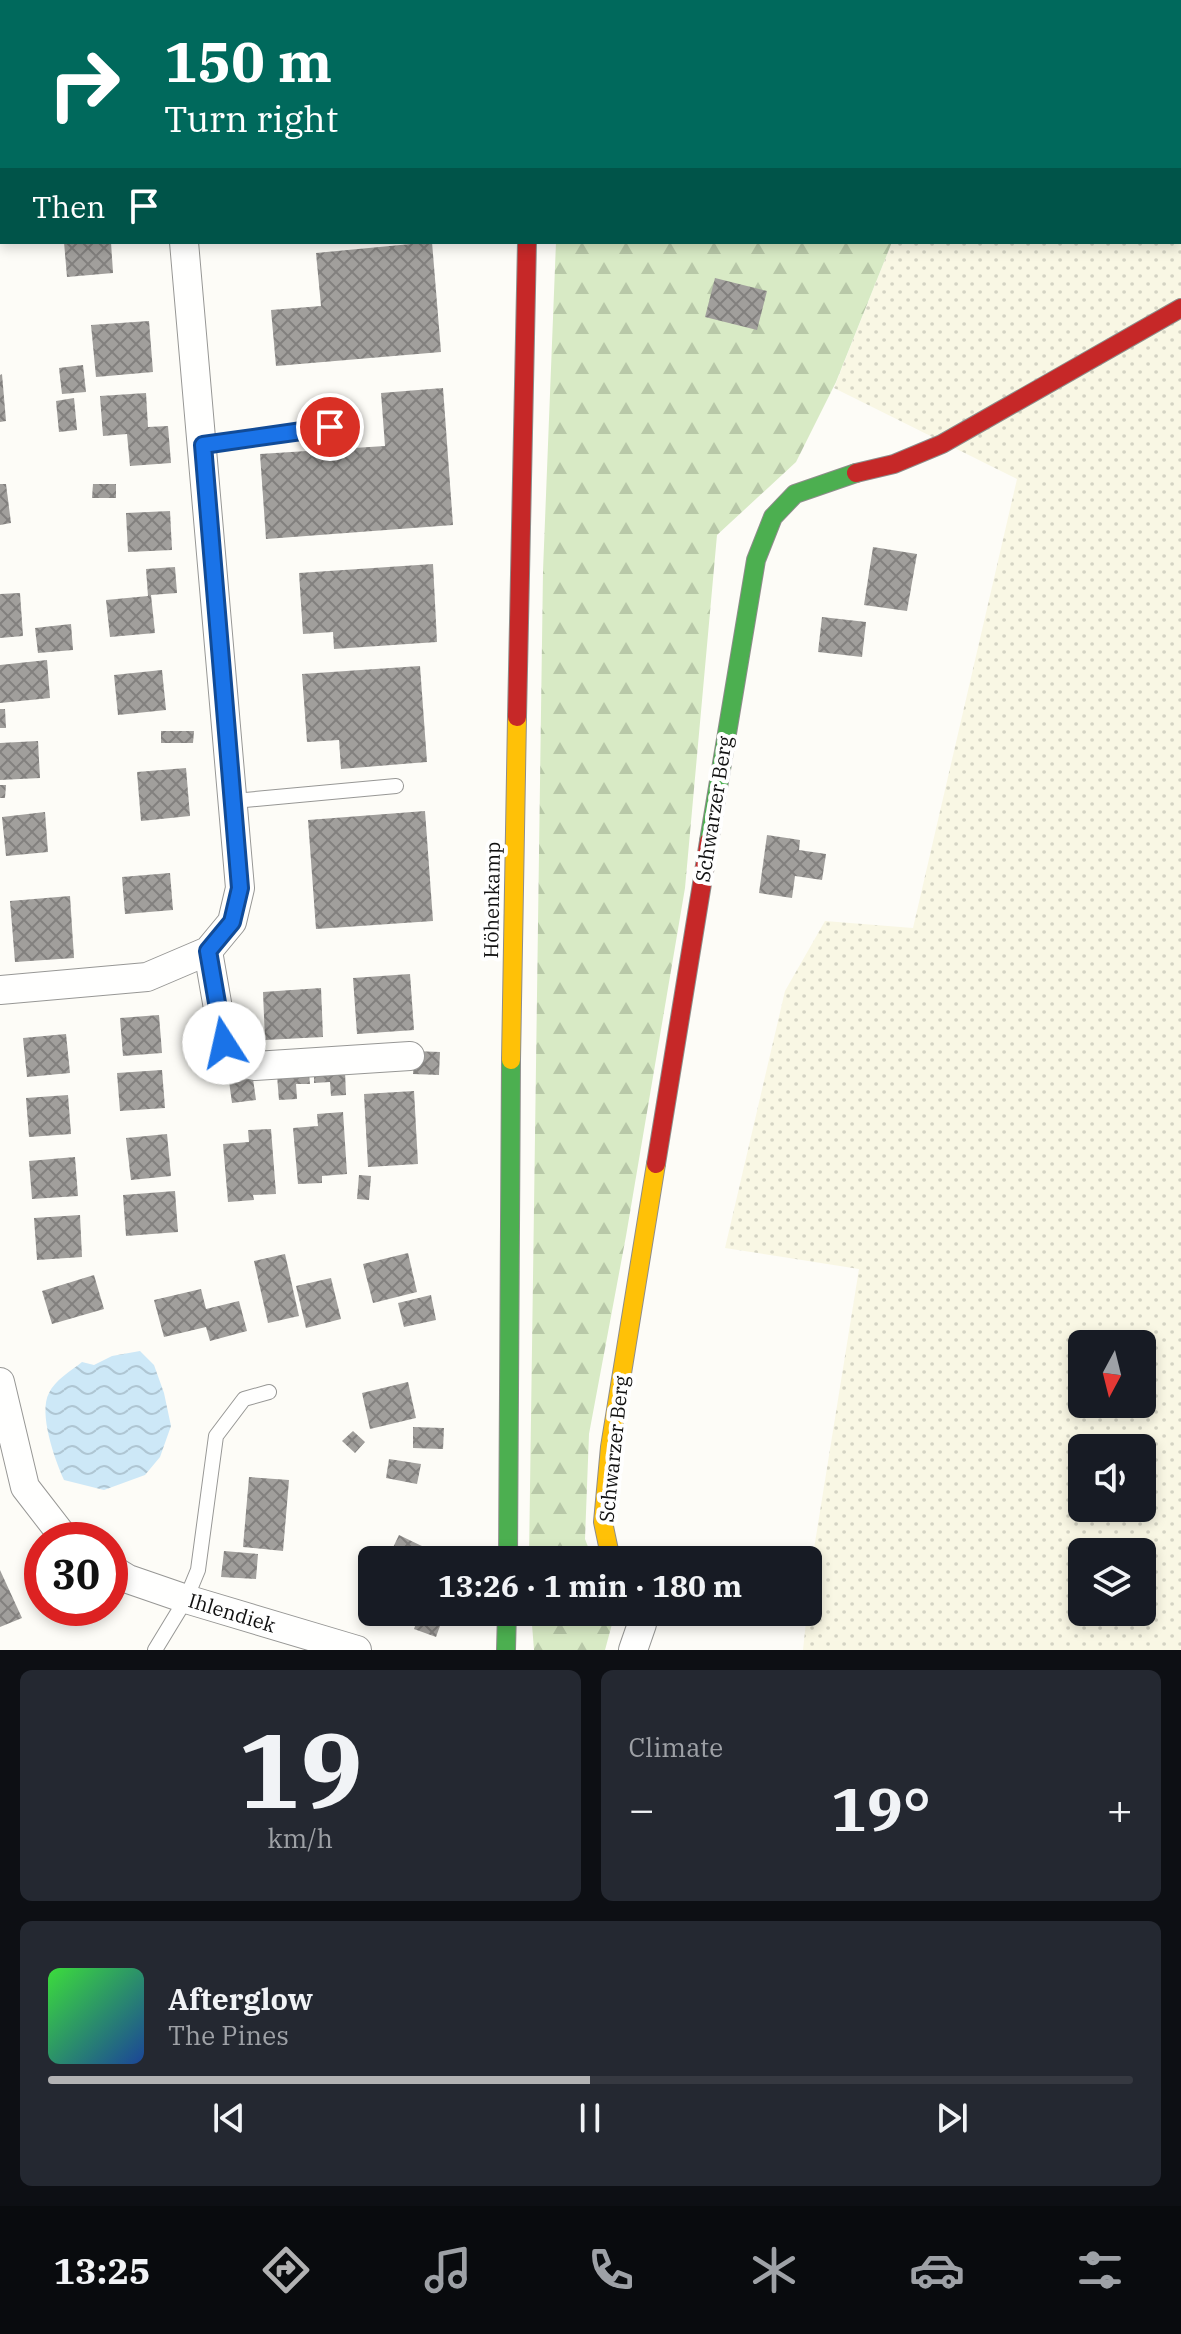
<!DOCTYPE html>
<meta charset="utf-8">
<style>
:root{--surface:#171b24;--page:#242831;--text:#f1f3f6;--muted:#9ea1a6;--line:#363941;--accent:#b2b2b3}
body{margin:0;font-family:"IBM Plex Serif",serif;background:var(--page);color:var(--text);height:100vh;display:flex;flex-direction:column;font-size:30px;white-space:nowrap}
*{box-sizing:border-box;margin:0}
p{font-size:26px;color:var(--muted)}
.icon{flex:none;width:44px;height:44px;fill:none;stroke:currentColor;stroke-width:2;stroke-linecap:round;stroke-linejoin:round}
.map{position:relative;height:1650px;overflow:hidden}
.sheet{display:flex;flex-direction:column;gap:20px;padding:20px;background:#0d0f14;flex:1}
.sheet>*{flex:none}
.hud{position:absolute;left:0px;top:0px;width:1182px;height:244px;box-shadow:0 4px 12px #0003;background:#00695c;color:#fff;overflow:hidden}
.needle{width:52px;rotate:187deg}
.buttons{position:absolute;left:1068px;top:1330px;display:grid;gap:16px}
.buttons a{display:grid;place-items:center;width:88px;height:88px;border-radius:12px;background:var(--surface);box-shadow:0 4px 12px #0003;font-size:40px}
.speed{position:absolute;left:24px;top:1522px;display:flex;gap:16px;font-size:40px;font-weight:700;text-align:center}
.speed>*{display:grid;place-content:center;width:104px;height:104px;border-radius:50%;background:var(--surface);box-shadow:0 4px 12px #0003;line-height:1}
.speed .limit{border:12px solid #d22;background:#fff;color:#111}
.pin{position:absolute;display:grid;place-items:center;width:68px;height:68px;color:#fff;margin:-34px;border:4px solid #fff;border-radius:50%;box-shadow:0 2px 8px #0007}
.me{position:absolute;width:88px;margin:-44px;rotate:350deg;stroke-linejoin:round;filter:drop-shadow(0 0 6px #0008)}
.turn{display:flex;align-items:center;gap:28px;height:168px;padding:0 32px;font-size:36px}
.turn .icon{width:104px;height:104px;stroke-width:2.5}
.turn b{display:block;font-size:56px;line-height:68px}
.then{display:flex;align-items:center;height:76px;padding:0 32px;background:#0003;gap:16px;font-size:30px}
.big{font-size:60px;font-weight:700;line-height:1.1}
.sheet .widget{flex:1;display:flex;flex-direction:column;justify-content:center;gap:12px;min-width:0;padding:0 28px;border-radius:12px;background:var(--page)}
.sheet .dial{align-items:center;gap:0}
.dial b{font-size:104px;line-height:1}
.song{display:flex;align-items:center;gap:24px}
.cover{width:96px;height:96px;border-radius:12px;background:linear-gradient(135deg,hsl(120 70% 55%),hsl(220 70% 35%))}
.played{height:8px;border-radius:4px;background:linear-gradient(90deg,var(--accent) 50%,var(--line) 50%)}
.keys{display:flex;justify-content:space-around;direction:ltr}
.heat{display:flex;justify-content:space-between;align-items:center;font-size:44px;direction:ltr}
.sheet .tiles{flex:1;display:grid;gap:20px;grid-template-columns:1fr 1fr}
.widget:last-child{grid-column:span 2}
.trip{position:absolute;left:358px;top:1546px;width:464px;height:80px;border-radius:12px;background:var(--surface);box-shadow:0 4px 12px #0003;font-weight:700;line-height:80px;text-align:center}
.dock{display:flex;height:128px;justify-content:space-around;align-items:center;background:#090b0e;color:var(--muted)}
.dock .icon{width:56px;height:56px}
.dock .selected{color:var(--accent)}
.dock b{font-size:36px;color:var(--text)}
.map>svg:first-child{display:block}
.farmland{fill:url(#farmland-dots);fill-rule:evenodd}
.forest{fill:url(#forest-firs)}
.water{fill:url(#water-waves)}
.building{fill:url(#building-cross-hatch)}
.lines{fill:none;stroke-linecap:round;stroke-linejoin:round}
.lane-casing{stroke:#979795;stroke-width:16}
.street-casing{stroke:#979795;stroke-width:30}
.fast-casing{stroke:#8e8d8b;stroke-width:20}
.slow-casing{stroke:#8e8d8b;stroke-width:20}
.jam-casing{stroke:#8e8d8b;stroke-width:20}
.lane{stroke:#fffffe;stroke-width:14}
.street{stroke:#fffffe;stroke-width:28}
.fast{stroke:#4caf50;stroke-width:18}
.slow{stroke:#ffc107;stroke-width:18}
.jam{stroke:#c62828;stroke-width:18}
.route-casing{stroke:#114b97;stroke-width:20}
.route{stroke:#1a73e8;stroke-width:14}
.labels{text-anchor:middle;stroke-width:8;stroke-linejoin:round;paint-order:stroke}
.street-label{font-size:20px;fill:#111;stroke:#fff}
</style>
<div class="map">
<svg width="1181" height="1650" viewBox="0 0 1181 1650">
<defs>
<pattern id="farmland-dots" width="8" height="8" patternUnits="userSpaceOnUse" patternTransform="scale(2)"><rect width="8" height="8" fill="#f9f7e4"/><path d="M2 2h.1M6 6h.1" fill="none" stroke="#d4d3c3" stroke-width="1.8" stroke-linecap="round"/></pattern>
<pattern id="forest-firs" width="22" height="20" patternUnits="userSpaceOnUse" patternTransform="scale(2)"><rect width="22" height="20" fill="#d8eac5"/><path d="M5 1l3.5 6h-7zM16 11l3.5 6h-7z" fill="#b8c8a8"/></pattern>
<pattern id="water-waves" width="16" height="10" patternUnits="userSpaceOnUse" patternTransform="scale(2)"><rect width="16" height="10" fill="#cde8f7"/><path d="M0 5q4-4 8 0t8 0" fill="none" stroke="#afc6d3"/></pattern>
<pattern id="building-cross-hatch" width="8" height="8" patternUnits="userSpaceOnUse" patternTransform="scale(2)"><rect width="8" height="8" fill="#a19f9c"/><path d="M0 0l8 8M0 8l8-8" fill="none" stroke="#82807e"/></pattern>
</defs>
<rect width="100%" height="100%" fill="#fdfcf7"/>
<path class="farmland" d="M988,0H1181V1650H803L813,1555L859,1269L725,1248L785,991L825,921L913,928L1017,479L834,388L892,242H1180V2H987ZM1082,1344H1142V1404H1082ZM1082,1448H1142V1508H1082ZM1082,1552H1142V1612H1082Z"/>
<g class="forest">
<path d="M570,0H988L987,2Z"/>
<path d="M556,242H892L836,382L796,462L717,535L685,888L626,1236L589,1434L585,1539L593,1560H529L543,571Z"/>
<path d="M531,1612H615V1613L605,1650H534Z"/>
</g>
<path class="water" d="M140,1351L154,1365L164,1393L171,1426L160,1457L145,1475L104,1490L64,1480C55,1460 38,1413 49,1393C55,1380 71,1371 82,1362L94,1365L112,1356Z"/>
<g class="building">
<path d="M64,242H111L113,273L67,277Z"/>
<path d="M432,242L441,352L276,366L271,310L321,306L316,253Z"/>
<path d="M715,278L767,291L757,330L705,317Z"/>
<path d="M149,321L153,372L96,377L91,325Z"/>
<path d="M83,365L86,392L62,394L59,368Z"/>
<path d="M2,374L6,421L0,422V375Z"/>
<path d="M443,388L453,525L266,539L260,454L385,446L381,393Z"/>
<path d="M146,393L148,427L168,426L171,463L130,466L127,434L103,436L100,396Z"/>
<path d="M74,398L77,430L59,432L56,401Z"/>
<path d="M0,484H6L11,523L0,525Z"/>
<path d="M93,484H116V498H92Z"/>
<path d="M170,511L172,550L128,552L126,513Z"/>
<path d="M873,547L917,554L907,611L864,605Z"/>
<path d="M433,564L437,642L334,649L333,632L303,634L299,573Z"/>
<path d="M175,567L177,593L151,595L155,633L110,637L106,600L148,596L146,569Z"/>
<path d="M20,593L23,636L0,638V594Z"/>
<path d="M822,617L866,622L862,657L818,652Z"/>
<path d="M71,624L73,650L38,653L35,628Z"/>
<path d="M47,660L50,698L0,703V665Z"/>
<path d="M420,666L427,762L341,769L339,740L307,742L302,674Z"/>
<path d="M162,670L166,710L118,715L114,675Z"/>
<path d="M0,709H5L6,728H0Z"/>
<path d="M161,731H194L193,743H161Z"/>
<path d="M38,741L40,778L0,780V743Z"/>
<path d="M186,768L190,816L141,821L137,772Z"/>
<path d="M0,785H6L5,798H0Z"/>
<path d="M425,811L433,921L316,929L308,820Z"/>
<path d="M45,812L48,852L6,856L2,817Z"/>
<path d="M767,835L800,840L799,850L826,854L822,880L795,876L792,898L759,893Z"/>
<path d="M170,873L173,910L125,914L122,877Z"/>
<path d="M70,896L74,958L15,962L10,901Z"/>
<path d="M410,974L414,1030L357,1034L353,978Z"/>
<path d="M321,988L323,1037L265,1040L263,992Z"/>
<path d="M159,1015L162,1053L123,1056L120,1018Z"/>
<path d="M256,1032L258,1059L241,1060L239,1033Z"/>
<path d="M66,1034L70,1073L27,1077L23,1038Z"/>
<path d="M414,1051L440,1052L439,1075L413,1074Z"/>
<path d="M162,1070L165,1108L120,1111L117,1073Z"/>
<path d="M345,1072L346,1095L331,1096L330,1082L314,1083V1073Z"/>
<path d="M309,1074L310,1084H296L297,1099L279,1100L277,1076Z"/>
<path d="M253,1079L256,1100L232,1103L229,1081Z"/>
<path d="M414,1091L418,1164L368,1167L364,1094Z"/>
<path d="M68,1095L71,1134L29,1137L26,1098Z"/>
<path d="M343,1112L347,1174L322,1176V1183L298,1184L293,1128L318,1126L317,1114Z"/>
<path d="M271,1129L276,1194L253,1195L254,1200L228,1202L223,1144L249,1142L248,1130Z"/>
<path d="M167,1134L171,1176L131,1180L126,1138Z"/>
<path d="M75,1157L78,1196L32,1199L29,1161Z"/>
<path d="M359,1175L371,1176L369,1200L357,1199Z"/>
<path d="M175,1191L178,1232L126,1236L123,1195Z"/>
<path d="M80,1215L82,1257L37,1260L34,1218Z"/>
<path d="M408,1253L417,1292L373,1303L363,1264Z"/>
<path d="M285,1254L299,1316L268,1323L254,1261Z"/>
<path d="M94,1275L104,1309L52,1324L42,1291Z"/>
<path d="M331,1278L341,1319L306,1328L296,1286Z"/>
<path d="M201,1289L206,1309L239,1301L247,1331L210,1341L206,1327L164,1337L154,1300Z"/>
<path d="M431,1295L436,1320L404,1327L398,1303Z"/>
<path d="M408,1382L416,1418L370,1429L362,1393Z"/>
<path d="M413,1427L444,1428L443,1449L413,1448Z"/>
<path d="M353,1431L365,1442L355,1453L342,1441Z"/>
<path d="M389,1459L421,1464L417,1484L386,1478Z"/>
<path d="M249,1477L289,1480L283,1551L243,1547Z"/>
<path d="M399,1535L428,1549L423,1560H387Z"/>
<path d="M224,1551L258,1554L256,1579L221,1577Z"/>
<path d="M0,1570L22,1618L0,1627Z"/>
<path d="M420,1612H445L436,1637L414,1629Z"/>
</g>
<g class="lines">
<g class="lane-casing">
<g id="lane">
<path d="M203,445L330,427"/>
<path d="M234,801L396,786"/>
<path d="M155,1650L186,1599L198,1570L216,1436L244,1399L269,1392"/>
</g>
</g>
<g class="street-casing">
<g id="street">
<path d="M163,0V2"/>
<path d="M208,951L224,1043L231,1061L255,1066L410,1056"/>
<path d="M0,990L147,977L208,951L232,922L240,888L184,242"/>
<path d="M0,1382L25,1487L66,1540"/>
<path d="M110,1568L128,1579L186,1599L357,1650"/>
<path d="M633,1650L642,1624L638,1612"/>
</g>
</g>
<g class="fast-casing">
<g id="fast">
<path d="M539,0V2"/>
<path d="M709,841L756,560L773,517L795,494L856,473"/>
<path d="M508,1560L511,1060"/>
<path d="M506,1650L507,1612"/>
</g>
</g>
<g class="slow-casing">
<g id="slow">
<path d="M511,1060L517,717"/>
<path d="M611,1560L603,1522L610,1447L656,1164"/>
</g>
</g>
<g class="jam-casing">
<g id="jam">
<path d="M856,473L894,464L942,444L1181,308"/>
<path d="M517,717L527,242"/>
<path d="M656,1164L709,841"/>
</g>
</g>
<use href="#lane" class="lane"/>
<use href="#street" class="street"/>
<use href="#fast" class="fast"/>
<use href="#slow" class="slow"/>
<use href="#jam" class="jam"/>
</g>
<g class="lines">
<g class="route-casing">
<path id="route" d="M224,1043L208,951L232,922L240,888L203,445L330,427"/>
</g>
<use href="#route" class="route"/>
</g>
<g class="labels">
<g class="street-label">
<text transform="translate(714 809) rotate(-81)" y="7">Schwarzer Berg</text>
<text transform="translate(492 900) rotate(-89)" y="7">Höhenkamp</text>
<text transform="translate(614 1449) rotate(-84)" y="7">Schwarzer Berg</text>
<text transform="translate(232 1613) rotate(17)" y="7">Ihlendiek</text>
</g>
</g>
</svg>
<div class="buttons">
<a><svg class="needle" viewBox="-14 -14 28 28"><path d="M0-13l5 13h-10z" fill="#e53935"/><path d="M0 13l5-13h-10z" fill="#9ea1a6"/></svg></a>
<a><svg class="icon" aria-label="sound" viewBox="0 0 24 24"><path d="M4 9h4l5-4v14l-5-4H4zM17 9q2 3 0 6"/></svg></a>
<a><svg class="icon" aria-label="layers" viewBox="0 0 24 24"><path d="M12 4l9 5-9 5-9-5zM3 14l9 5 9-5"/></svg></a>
</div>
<div class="speed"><div class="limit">30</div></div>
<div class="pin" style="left:330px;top:427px;background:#d93025"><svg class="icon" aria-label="arrive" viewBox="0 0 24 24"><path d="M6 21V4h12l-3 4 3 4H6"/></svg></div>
<svg class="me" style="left:224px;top:1043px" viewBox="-20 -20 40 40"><circle r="19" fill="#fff"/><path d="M0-13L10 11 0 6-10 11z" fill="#1a73e8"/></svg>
<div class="trip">13:26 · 1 min · 180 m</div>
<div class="hud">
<div class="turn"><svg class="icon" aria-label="right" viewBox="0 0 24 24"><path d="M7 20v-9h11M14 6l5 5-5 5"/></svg><div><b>150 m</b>Turn right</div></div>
<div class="then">Then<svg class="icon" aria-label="arrive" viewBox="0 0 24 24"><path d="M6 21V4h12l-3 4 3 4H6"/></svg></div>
</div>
</div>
<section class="sheet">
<div class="tiles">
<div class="widget dial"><b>19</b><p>km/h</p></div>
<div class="widget"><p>Climate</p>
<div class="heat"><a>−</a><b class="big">19°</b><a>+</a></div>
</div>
<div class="widget">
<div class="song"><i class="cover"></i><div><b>Afterglow</b><p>The Pines</p></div></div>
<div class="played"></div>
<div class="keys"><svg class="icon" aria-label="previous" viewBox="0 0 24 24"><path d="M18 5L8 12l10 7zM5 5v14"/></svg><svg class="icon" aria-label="pause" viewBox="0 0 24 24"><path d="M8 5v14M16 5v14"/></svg><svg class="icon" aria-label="next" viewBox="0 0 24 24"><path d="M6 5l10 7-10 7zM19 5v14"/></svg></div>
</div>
</div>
</section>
<nav class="dock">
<b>13:25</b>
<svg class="icon selected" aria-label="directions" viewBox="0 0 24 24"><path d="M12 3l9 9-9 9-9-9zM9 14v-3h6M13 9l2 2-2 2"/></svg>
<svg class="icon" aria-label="music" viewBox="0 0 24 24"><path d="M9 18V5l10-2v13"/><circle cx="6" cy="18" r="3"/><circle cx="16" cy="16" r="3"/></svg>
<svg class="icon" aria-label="phone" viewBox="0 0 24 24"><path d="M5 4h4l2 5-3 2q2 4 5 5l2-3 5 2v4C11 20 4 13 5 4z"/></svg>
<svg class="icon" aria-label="climate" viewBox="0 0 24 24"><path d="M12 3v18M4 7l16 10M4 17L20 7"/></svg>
<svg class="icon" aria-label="car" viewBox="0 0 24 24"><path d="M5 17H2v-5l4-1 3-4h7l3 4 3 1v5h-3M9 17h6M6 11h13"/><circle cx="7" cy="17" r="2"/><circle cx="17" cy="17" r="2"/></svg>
<svg class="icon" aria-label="filters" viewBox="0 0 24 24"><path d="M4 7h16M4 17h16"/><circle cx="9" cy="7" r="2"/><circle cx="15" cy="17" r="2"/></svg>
</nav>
